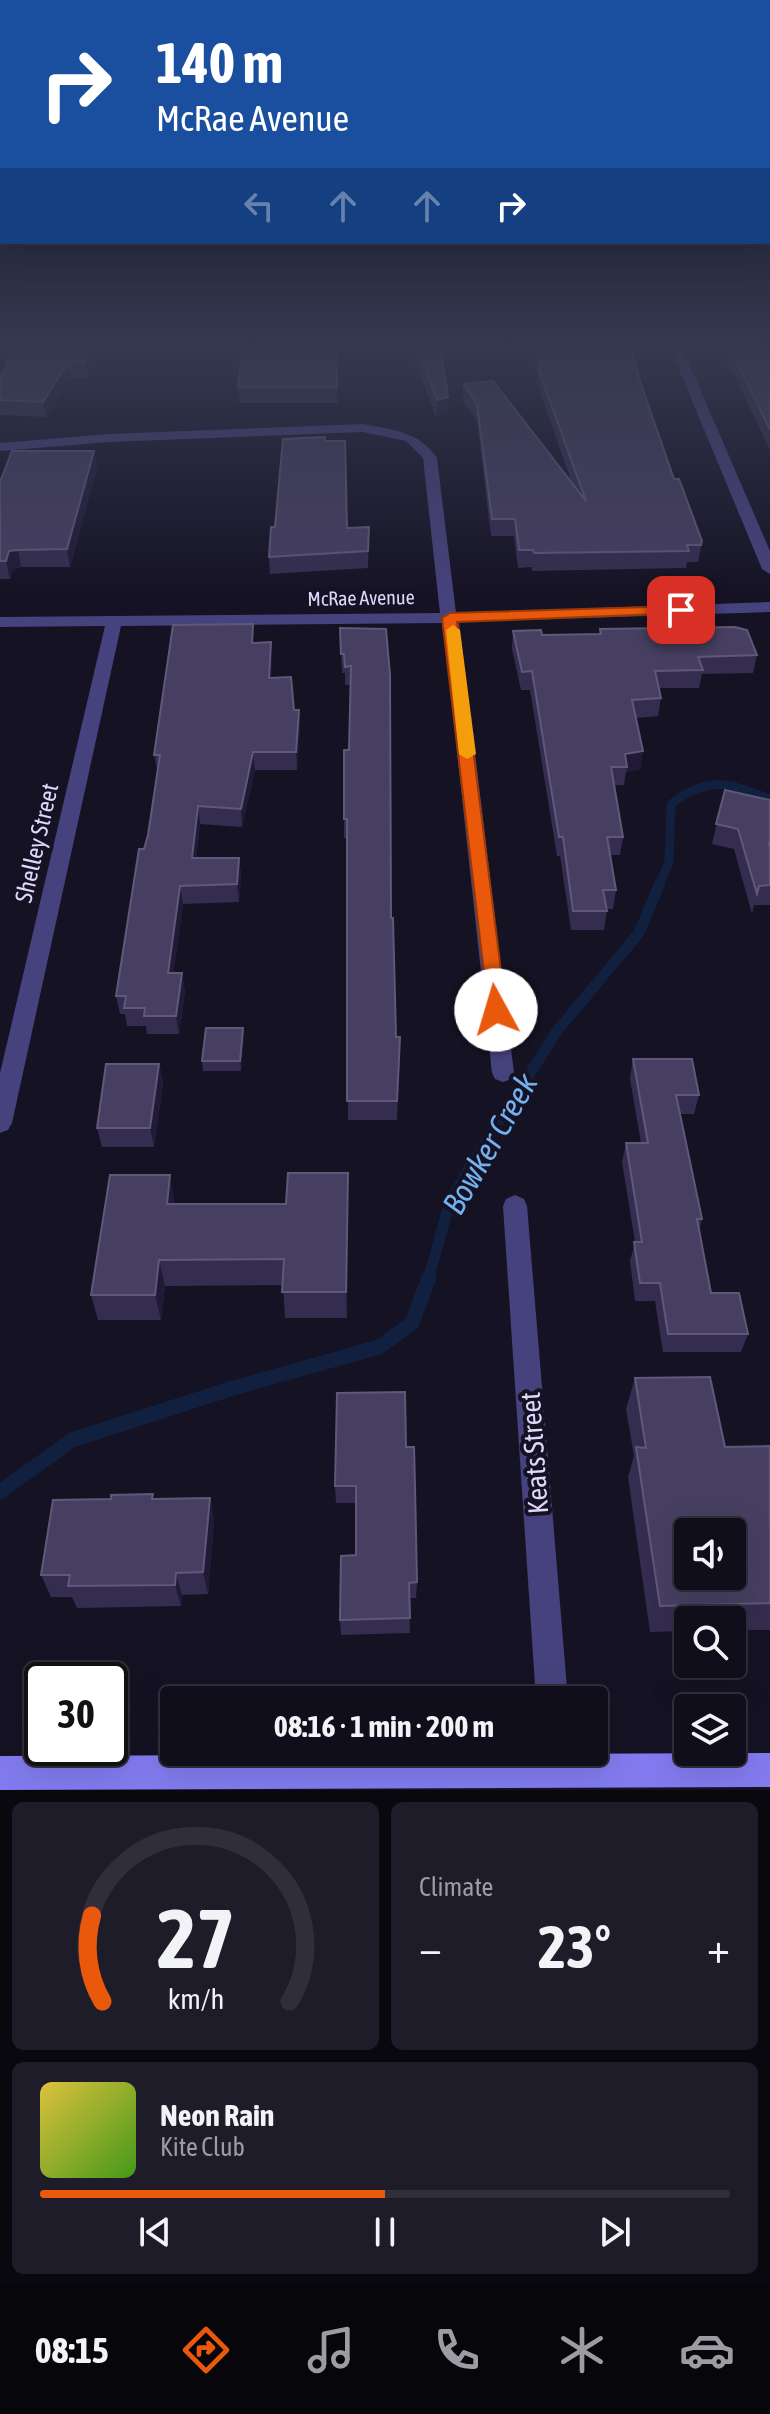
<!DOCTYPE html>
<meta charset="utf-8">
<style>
:root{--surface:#100e1b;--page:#1e1c28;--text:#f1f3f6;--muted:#9c9ca3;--line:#302e3a;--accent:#ea580c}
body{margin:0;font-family:"Asap Condensed",sans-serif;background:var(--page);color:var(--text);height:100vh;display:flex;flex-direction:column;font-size:30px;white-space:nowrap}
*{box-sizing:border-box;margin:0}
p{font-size:26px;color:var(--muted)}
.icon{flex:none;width:44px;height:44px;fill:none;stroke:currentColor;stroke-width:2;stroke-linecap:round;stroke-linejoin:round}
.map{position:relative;height:1790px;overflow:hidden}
.panel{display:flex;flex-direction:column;gap:12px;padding:12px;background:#09080f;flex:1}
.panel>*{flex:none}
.guide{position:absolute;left:0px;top:0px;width:770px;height:244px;box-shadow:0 8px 32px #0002,0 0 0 2px var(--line);background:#1a4fa0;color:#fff;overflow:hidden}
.fabs{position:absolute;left:674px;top:1518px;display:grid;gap:16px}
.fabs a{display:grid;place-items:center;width:72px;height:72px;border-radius:8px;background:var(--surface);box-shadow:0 8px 32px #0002,0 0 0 2px var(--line);font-size:40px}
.speed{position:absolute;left:24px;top:1662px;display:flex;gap:16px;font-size:40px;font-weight:700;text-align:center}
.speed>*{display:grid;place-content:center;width:104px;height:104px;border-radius:50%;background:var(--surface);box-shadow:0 8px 32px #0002,0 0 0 2px var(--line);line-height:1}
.speed .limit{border:4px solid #111;border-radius:12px;background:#fff;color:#111}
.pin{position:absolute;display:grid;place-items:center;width:68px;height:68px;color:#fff;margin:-34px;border-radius:16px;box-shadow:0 4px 12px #0006}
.me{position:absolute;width:88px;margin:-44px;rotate:354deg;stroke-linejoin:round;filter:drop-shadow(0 0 6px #0008)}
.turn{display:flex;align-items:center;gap:28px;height:168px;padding:0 24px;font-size:36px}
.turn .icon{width:104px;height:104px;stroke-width:2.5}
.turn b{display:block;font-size:56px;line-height:68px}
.lanes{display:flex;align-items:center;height:76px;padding:0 24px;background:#0003;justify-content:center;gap:40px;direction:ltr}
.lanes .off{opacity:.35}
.big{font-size:60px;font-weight:700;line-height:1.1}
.panel .card{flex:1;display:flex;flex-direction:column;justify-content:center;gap:12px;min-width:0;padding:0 28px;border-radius:12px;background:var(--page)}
.panel .dial{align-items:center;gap:0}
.dial svg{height:208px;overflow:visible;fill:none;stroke:var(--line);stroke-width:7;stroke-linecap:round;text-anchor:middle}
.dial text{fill:var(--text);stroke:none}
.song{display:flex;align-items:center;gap:24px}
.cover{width:96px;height:96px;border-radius:12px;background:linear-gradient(135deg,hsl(50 70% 55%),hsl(100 70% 35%))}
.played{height:8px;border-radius:4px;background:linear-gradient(90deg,var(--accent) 50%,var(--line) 50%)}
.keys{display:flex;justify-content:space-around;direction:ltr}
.heat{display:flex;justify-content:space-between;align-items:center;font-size:44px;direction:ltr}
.panel .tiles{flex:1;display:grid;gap:12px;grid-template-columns:1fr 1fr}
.card:last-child{grid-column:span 2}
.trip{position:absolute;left:160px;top:1686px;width:448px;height:80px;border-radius:8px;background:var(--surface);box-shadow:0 8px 32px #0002,0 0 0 2px var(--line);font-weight:700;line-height:80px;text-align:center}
.tabs{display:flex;height:128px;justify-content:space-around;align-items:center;background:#06060b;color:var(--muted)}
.tabs .icon{width:56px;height:56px}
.tabs .on{color:var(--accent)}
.tabs b{font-size:36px;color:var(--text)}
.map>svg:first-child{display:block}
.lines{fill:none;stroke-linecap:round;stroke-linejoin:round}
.stream-far2{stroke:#10203e;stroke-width:9}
.stream-far1{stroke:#10203e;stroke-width:11}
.stream{stroke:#10203e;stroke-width:15}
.street{fill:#46427d;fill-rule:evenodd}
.secondary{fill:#827bef;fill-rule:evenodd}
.wall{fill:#352d4f}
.shaded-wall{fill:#201a36}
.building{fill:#473f61;stroke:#5f5879;stroke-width:2;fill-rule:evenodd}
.route{fill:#ea580c;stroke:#983908;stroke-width:2}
.slow{fill:#f59e0b}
.labels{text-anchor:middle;stroke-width:8;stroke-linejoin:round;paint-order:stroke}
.far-street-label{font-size:20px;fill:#ded9fa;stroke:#151224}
.street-label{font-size:24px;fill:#ded9fa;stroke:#151224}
.near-street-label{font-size:28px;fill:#ded9fa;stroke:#151224}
.near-water-label{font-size:32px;font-style:italic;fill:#73b1ee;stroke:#151224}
</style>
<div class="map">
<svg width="770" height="1790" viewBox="0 0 770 1790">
<rect width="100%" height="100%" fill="#151224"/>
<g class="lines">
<path class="stream-far2" d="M659,885L669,862L671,804C710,775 727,783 770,799"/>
<path class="stream-far1" d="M428,1280L450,1202L470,1167L557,1031L639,933L660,883"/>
<path class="stream" d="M0,1492L72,1440L230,1389L379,1347L412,1323L429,1278"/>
<g class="street">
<path d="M669,345H681L770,551V574L762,569Z"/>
<path d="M363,424C393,430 419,431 437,458L456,613L770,602V612L459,622L514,1073L511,1079L503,1082L495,1079L492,1073L443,623L121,626L12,1123L8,1130L0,1133V1073L105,626L0,627V617L440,613L423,458L406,441L363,432L109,442L0,451V443L109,434Z"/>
<path d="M515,1195L524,1199L527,1206L568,1700H536L503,1206L506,1199Z"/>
</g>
<path class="secondary" d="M770,1753V1787L0,1790V1756Z"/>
</g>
<g class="wall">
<path d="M95,345L87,378H71L46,417L0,415V378Z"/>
<path d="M336,345L338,403H239L238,387Z"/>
<path d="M409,345H440L448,397L447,414L436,416Z"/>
<path d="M529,345H633L632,352L641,384L674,479L702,541L698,562H687L686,568L532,571V567L518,568L514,536H491L477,420L462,400L463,384L572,483L537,383L538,373Z"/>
<path d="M720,345H770V450Z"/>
<path d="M325,441L347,528L369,527L368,568L270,574L269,557L275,527Z"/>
<path d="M94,451L97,467L70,567H21L13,569L10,579H0V482Z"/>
<path d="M340,628L386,629L391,918L396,1037H400L397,1120H348L347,838H344V819L349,750L351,685H345V673H342Z"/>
<path d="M600,629L757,655L753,673L702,674L699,688H659L661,698L658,716L636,718L643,751L640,769L626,772L624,785H614L623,837L620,855H610L616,890L613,909H607L604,930H571L560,856H557L530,690H521L512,649L513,631L542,635L599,634Z"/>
<path d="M254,643L272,660L271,678L294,710H299L300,728L297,770H255L242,827L200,824L196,858H239L241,876L239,902L183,904L173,973H182L185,992L179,1034H147L146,1026H127L125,1014H120L116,996L144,849L148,835L158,773L154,755Z"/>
<path d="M725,790L769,845L770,844V905H754L752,914L734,849L712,844Z"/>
<path d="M243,1028L244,1038L241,1071H203L202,1061Z"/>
<path d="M633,1059L699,1095L694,1114H680L702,1219L699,1230L711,1293L748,1334L741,1352H663L655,1301H635L630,1261L635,1242L622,1162L626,1143H641L630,1079Z"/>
<path d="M159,1064L163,1083L154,1147H102L97,1128Z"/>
<path d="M348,1200L347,1318H285L283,1285L165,1286L161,1320H98L91,1295L175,1202V1204H286Z"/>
<path d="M635,1378L725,1447L770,1446V1630H732V1620H688V1631L650,1632L628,1477L634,1456L626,1409Z"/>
<path d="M406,1447L417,1582L416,1598H409L410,1633L341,1635L340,1620L356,1555V1503H336L335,1486Z"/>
<path d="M210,1498L214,1521L208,1594L182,1595L181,1606L77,1608L72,1597H51L41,1575L111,1499Z"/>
</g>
<g class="shaded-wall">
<path d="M89,345H95L87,378L85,362Z"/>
<path d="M68,363L71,378L46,417L43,402Z"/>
<path d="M448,397L447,414L436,416L437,400Z"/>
<path d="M94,451L97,467L70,567L67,549Z"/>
<path d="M18,550L21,567L13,569L10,579L6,561L9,551Z"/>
<path d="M271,642L272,660L271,696L269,678Z"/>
<path d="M299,710L300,728L297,770L296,752Z"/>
<path d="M643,751L640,769L626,772L627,767L625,754Z"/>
<path d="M253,752L255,770L242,827L241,809Z"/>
<path d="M198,806L200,824L194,877L192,858Z"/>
<path d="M239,858L241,876L239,902L237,884Z"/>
<path d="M180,886L183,904L171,992L168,973Z"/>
<path d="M182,973L185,992L179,1034L176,1016Z"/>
<path d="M243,1028L244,1038L241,1071L240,1061Z"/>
<path d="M159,1064L163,1083L154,1147L150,1128Z"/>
<path d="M348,1173V1200L347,1318L346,1292Z"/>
<path d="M170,1175L175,1202L172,1231L167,1204Z"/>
<path d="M159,1260L165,1286L161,1320L155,1295Z"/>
<path d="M210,1498L214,1521L208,1594L203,1572Z"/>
<path d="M176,1573L182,1595L181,1606L175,1585Z"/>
</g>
<g class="building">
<path d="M16,345H89L85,362L68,363L43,402L0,400V383L2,380H0V378Z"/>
<path d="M243,345H336L337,387H238Z"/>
<path d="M416,345H440L448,397L437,400Z"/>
<path d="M535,345H630L641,384L674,479H679L702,541L701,545H687L689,551L534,553L533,550H519L515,519H492L477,404L463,384L493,381L586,501L538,368H542Z"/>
<path d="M729,345H770V430Z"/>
<path d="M325,437V441H345L347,528L369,527L368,551L269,557L271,527H275L283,439Z"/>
<path d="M12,451H94L67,549L18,550L9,551L6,561H0V482Z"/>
<path d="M253,624L252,643L271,642L269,678L291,677L294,710H299L296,752H253L241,809L198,806L192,858H239L237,884L180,886L168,973H182L176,1016H144L145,1008H124L126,996H116L139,849H144L148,835L160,755H154L173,625Z"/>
<path d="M735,627L747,630L757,655L698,657L703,670L655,671L661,698L632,700L643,751L625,754L627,767H611L623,837H607L616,890H603L607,911H573L563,837H559L532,671L522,672L513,631L541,630L542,635L601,634L600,629Z"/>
<path d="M340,628L386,629L390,675L391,918H393L396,1037H400L397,1101H347V819H344V750H349L351,666L345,667L344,654H341Z"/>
<path d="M725,790L770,800V839L769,845L770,844V885L759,886L757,894L738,829L716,824Z"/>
<path d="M206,1028H243L240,1061H202Z"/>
<path d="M633,1059H692L699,1095H676L702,1219H697L711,1293H739L748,1334H668L660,1283H640L634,1242H642L626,1143H648Z"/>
<path d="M106,1064H159L150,1128H97Z"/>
<path d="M288,1173H348L346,1292H282L284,1259L159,1260L155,1295H91L110,1175H170L167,1204H286Z"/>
<path d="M710,1377L725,1447L770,1446V1603L660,1606L636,1447L646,1448L635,1378ZM688,1532H732V1576H688Z"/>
<path d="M405,1392L406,1447H414L415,1486L417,1582L409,1583L410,1618L340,1620L341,1556L356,1555V1486H335L337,1393Z"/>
<path d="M153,1494L152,1499L210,1498L203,1572L176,1573L175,1585L68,1586L70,1575H41L53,1500L111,1499V1495Z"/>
</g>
<linearGradient id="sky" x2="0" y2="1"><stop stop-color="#0c0a14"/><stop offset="0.58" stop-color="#353950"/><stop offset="1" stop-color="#353950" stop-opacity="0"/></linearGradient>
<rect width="770" height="596" fill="url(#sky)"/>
<path class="route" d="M681,606L686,607V613L457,622L506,1010L496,1017L489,1015L442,618L450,613Z"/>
<path class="slow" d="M453,625L460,630L476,754L467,759L459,754L446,630Z"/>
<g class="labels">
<g class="far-street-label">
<text transform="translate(361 598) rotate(-1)" y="7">McRae Avenue</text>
</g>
<g class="street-label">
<text transform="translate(37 843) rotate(-77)" y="8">Shelley Street</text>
</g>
<g class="near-street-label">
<text transform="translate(534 1453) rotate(-94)" y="10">Keats Street</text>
</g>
<g class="near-water-label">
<text transform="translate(490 1144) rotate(-60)" y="11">Bowker Creek</text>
</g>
</g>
</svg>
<div class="fabs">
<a><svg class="icon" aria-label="sound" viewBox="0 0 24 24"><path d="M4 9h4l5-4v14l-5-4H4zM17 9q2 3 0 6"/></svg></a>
<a><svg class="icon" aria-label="search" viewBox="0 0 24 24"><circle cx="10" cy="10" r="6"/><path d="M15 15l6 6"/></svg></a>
<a><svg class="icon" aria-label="layers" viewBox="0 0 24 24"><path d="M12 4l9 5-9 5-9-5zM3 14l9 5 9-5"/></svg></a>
</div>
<div class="speed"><div class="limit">30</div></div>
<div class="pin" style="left:681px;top:610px;background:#d93025"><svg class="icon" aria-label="arrive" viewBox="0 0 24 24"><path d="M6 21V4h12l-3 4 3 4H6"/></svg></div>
<svg class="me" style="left:496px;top:1010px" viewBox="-20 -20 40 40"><circle r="19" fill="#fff"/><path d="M0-13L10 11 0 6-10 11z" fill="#ea580c"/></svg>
<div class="trip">08:16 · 1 min · 200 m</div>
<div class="guide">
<div class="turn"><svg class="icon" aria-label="right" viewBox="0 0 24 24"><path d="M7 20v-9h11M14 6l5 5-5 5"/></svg><div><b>140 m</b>McRae Avenue</div></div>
<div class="lanes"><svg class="icon off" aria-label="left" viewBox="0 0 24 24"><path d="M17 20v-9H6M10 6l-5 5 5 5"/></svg><svg class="icon off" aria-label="ahead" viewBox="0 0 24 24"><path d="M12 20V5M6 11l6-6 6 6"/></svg><svg class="icon off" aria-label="ahead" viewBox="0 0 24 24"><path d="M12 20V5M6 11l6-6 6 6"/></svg><svg class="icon" aria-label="right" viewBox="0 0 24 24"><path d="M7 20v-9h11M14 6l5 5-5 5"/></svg></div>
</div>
</div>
<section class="panel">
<div class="tiles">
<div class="card dial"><svg viewBox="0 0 100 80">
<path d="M14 69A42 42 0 1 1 86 69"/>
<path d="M14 69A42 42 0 0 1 10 36" stroke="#ea580c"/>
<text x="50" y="56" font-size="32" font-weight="700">27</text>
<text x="50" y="72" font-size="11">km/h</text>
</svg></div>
<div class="card"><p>Climate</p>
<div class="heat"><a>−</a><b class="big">23°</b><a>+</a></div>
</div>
<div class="card">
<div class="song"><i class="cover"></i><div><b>Neon Rain</b><p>Kite Club</p></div></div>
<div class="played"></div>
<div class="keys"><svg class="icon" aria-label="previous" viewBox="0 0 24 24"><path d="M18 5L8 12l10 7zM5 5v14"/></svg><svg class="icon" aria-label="pause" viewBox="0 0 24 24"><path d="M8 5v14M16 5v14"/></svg><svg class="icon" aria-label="next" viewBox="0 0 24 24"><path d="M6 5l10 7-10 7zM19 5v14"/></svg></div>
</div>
</div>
</section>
<nav class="tabs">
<b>08:15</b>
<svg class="icon on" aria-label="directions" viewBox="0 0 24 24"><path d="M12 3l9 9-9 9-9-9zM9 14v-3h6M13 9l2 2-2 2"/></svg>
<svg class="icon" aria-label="music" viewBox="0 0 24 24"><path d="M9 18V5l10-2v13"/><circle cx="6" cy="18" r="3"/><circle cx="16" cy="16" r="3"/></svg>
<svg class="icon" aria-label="phone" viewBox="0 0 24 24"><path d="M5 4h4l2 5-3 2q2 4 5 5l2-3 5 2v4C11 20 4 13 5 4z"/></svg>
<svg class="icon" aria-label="climate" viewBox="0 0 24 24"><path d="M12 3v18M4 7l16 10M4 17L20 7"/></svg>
<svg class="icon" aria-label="car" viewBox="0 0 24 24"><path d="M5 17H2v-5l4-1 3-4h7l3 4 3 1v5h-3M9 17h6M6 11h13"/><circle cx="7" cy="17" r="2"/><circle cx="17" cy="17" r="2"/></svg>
</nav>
